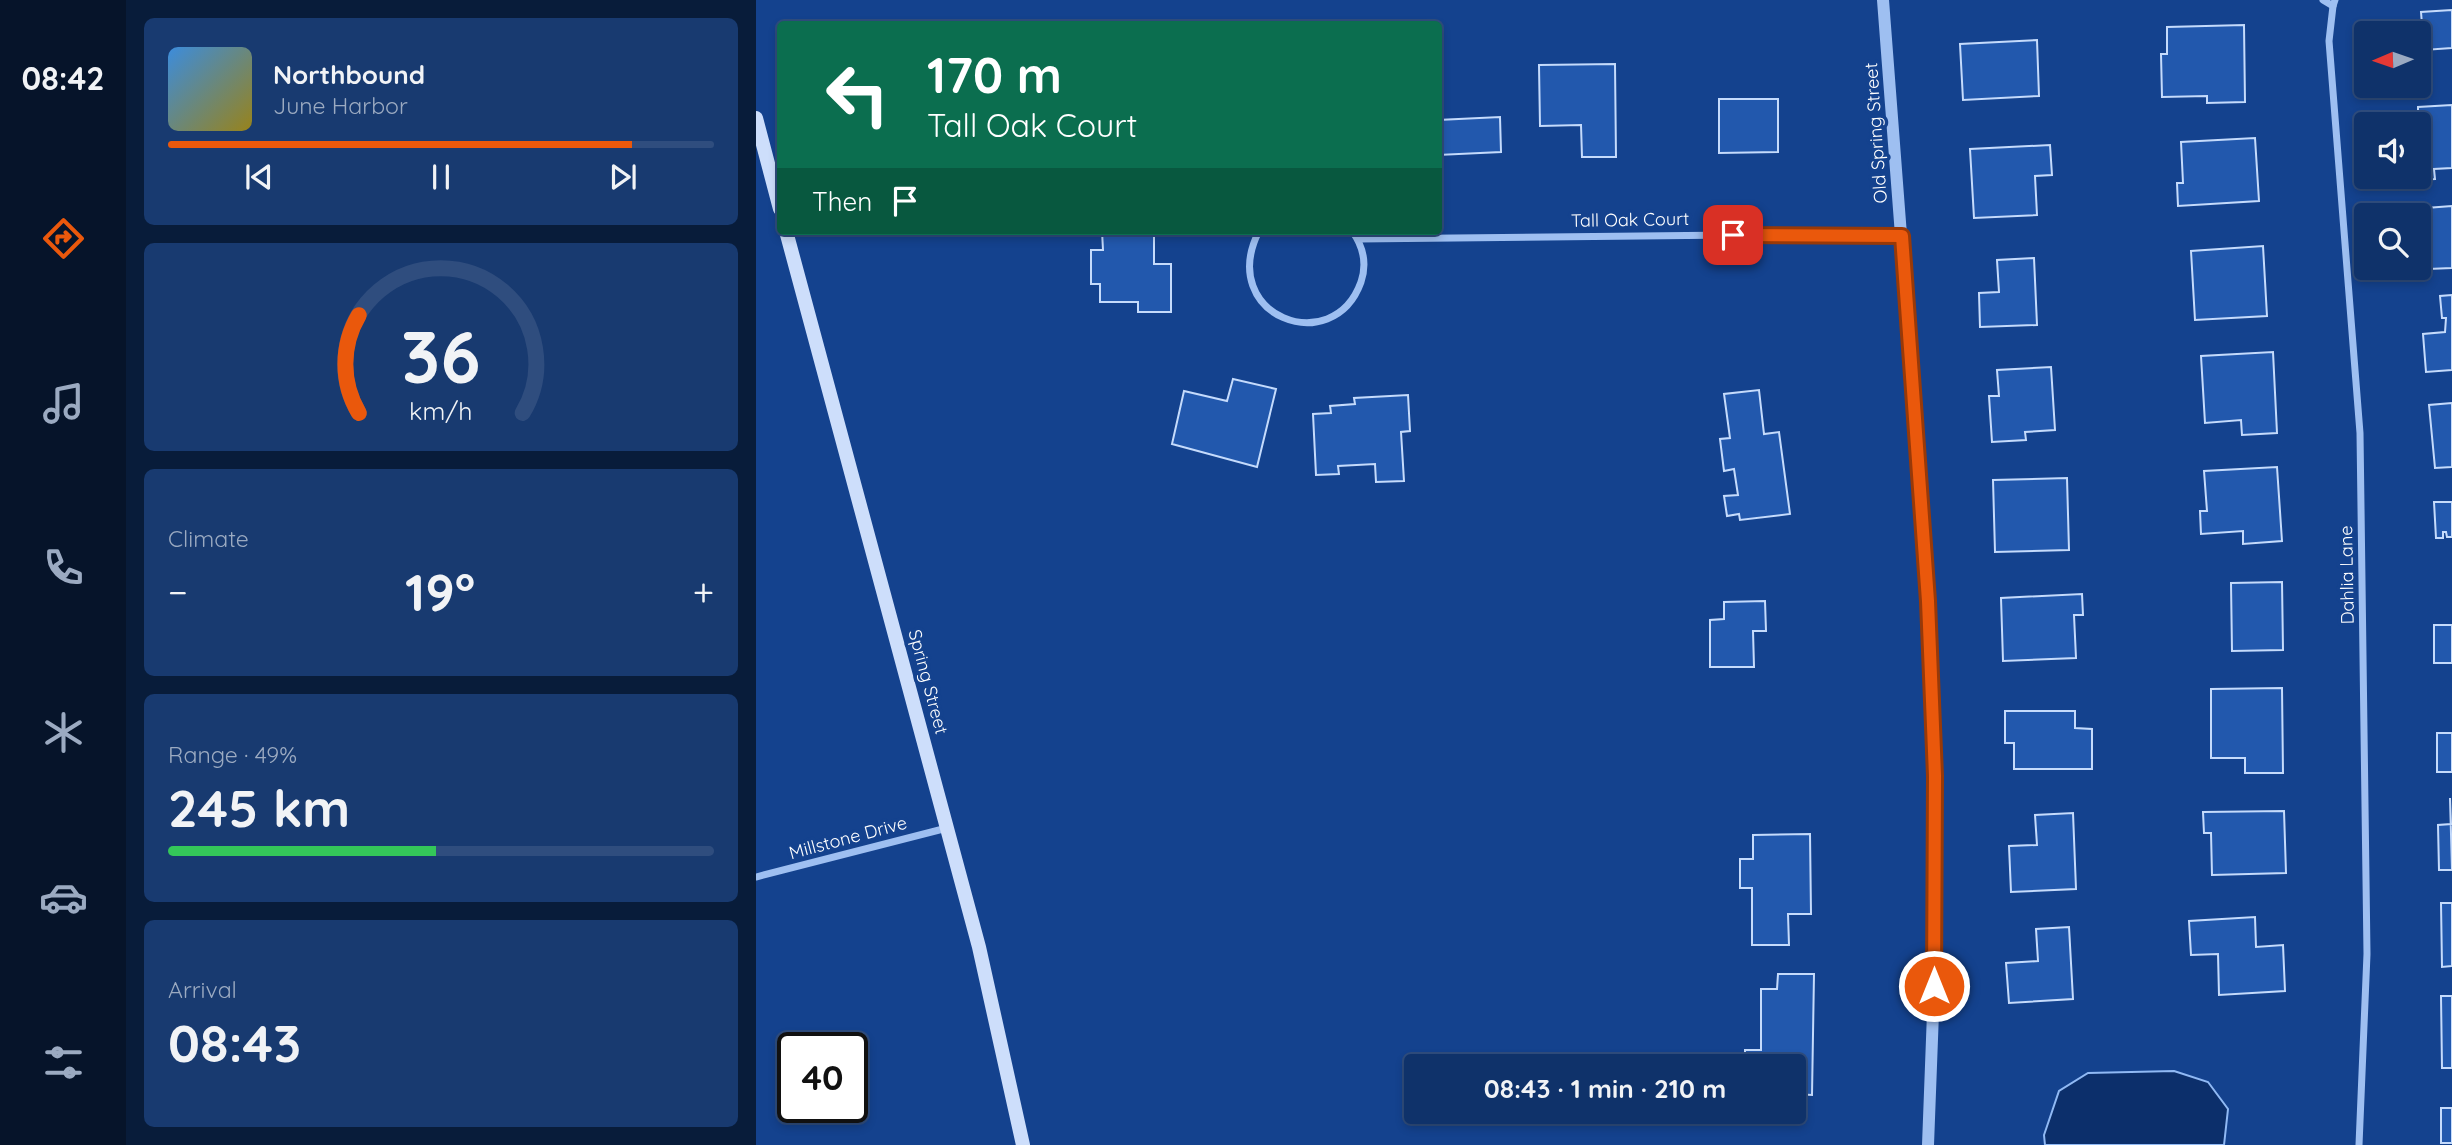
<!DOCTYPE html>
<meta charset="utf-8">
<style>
:root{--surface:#0f326a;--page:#183a70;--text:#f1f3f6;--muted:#9baac1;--line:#2f4d7e;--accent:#ea580c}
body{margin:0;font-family:Quicksand,sans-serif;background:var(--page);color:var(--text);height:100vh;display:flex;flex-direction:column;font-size:26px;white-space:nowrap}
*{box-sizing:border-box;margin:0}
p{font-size:23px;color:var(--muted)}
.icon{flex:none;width:38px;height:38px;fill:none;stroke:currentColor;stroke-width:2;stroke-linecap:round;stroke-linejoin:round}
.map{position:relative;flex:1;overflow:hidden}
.details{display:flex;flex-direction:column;gap:18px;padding:18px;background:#081c3a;width:630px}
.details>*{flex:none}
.banner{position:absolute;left:21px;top:21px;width:665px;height:214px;border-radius:7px;box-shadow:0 4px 10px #0003,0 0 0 2px var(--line);background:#0b6e4f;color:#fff;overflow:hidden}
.needle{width:46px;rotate:268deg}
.controls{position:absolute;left:1598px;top:21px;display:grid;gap:14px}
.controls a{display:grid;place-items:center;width:77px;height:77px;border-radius:7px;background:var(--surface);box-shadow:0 4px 10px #0003,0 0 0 2px var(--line);font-size:35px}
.speed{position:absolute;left:21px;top:1032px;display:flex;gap:14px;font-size:35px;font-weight:700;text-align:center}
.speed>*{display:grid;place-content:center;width:91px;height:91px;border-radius:50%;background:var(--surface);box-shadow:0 4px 10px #0003,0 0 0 2px var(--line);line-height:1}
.speed .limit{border:4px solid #111;border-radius:10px;background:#fff;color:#111}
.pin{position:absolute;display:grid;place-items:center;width:60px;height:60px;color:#fff;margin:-30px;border-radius:14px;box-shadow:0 4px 10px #0006}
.me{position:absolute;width:77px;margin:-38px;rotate:0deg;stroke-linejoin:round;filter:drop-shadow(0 0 5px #0008)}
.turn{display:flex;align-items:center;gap:24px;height:147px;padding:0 35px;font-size:32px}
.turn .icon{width:91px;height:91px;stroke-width:2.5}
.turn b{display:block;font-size:49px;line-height:60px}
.then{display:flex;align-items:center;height:66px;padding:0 35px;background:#0003;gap:14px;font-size:26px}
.big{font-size:52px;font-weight:700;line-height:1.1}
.details .card{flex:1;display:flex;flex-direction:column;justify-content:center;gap:10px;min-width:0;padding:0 24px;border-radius:10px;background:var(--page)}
.details .dial{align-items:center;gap:0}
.dial svg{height:182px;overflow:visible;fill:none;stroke:var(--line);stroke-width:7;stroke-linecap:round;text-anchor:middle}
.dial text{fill:var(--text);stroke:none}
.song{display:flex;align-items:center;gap:21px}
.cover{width:84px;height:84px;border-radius:10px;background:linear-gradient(135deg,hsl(210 70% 55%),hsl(50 70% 35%))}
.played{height:7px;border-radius:4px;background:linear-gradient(90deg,var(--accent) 85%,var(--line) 85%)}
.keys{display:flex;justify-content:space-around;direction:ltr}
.heat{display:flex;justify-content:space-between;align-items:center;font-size:38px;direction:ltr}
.charge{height:10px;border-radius:5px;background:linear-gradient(90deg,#34c759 49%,var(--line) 0)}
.trip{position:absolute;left:648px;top:1054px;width:402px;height:70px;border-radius:7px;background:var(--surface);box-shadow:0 4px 10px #0003,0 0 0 2px var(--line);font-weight:700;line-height:70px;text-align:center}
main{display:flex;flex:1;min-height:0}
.menu{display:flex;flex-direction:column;width:126px;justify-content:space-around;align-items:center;background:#06142a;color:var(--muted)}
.menu .icon{width:49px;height:49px}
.menu .on{color:var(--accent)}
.menu b{font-size:32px;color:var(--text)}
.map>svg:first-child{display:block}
.water{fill:#0c2f6b;stroke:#90b9f4;stroke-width:2}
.building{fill:#2258ad;stroke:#c5dbfc;stroke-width:2}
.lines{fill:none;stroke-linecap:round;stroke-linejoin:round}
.minor{stroke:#9ebff1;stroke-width:7}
.tertiary{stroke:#9ebff1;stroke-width:12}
.secondary{stroke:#cddefb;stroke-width:14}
.route-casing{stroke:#983908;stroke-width:18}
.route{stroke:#ea580c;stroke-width:12}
.labels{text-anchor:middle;stroke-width:7;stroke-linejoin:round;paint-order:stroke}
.street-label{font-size:18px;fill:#fff;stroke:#14428e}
</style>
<main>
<nav class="menu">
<b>08:42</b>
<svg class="icon on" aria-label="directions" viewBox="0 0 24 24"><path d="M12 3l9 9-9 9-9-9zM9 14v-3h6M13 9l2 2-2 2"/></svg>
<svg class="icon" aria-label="music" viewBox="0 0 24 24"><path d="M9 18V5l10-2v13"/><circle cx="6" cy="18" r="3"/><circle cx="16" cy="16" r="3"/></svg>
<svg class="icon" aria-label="phone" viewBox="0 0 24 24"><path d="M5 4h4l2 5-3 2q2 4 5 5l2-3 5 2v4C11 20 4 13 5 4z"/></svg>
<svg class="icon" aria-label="climate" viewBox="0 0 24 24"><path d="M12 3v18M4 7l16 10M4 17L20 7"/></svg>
<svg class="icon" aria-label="car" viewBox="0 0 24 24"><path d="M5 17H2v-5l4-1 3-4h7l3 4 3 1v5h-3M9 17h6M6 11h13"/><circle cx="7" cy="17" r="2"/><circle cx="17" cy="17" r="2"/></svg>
<svg class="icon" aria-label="filters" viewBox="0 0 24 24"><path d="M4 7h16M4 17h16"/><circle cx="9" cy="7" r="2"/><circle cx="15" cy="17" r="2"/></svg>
</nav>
<section class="details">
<div class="card">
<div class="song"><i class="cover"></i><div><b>Northbound</b><p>June Harbor</p></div></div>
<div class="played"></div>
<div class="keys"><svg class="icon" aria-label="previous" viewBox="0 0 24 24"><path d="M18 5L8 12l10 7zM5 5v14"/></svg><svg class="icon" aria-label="pause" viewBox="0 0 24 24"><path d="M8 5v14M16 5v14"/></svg><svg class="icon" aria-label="next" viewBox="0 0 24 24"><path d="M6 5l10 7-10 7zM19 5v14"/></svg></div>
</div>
<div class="card dial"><svg viewBox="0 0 100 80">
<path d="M14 69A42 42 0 1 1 86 69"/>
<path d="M14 69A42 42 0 0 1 14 26" stroke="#ea580c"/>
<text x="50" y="56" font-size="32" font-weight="700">36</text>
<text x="50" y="72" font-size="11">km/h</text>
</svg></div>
<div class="card"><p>Climate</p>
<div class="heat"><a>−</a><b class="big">19°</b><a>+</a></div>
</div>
<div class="card"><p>Range · 49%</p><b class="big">245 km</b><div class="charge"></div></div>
<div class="card"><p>Arrival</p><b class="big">08:43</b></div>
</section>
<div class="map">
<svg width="1696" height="1145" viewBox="0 0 1696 1145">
<rect width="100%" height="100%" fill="#14428e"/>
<path class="water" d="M1418,1071L1452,1082L1472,1109L1468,1145H1289L1288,1135L1303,1091L1332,1073Z"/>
<g class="building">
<path d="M1696,10V48L1668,50L1665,12Z"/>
<path d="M1488,25L1489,102L1451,103V96L1406,97L1405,54H1411V27Z"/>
<path d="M1281,40L1283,96L1207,100L1204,44Z"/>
<path d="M859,64L860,157H826L825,125L784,126L783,65Z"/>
<path d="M963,99H1022V152L963,153Z"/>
<path d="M1696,105V168L1678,169L1679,179L1656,180V177H1662V107Z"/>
<path d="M744,117L745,152L682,155V120Z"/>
<path d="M1499,138L1503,201L1422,206L1421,183H1427L1425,142Z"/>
<path d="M1294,145L1296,175L1279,176L1281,215L1218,218L1214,149Z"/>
<path d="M1696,206V268L1672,269L1670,267L1668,269L1665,242H1662V215H1657V209Z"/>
<path d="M346,231H398V264H415V312H382V302H344V284H335V250H347Z"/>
<path d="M1507,246L1511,316L1439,320L1435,251Z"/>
<path d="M1278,258L1281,325L1224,327L1223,293L1243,292L1241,260Z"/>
<path d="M1696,295V370L1670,372L1667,334L1689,332L1690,318H1686L1684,296Z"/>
<path d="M1517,352L1521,433L1486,435L1485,420L1449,423L1445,356Z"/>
<path d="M1295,367L1299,430L1269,432L1270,440L1236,442L1233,396H1243L1241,370Z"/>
<path d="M477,379L520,389L501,467L416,444L428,391L471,401Z"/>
<path d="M1003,390L1008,434L1023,432L1034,514L984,520L983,514L971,516L968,496L982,495L978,469L968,471L964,439L974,438L968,394Z"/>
<path d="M652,395L654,431L645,432L648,481L620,482L619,464L582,466L583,474L560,475L557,414L575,413L574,406L599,404L598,398Z"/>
<path d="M1696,403V467L1679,468L1673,405Z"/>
<path d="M1521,467L1526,541L1487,544V531L1445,534L1444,511H1451L1448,471Z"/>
<path d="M1311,478L1313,550L1239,552L1237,480Z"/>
<path d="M1678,502H1696V537H1691L1690,532H1687V538H1680Z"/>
<path d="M1526,582L1527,650L1476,651L1475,583Z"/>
<path d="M1326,594L1327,615H1318L1320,658L1247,661L1245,598Z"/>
<path d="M1009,601L1010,631H997L998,667H954V620L968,619V602Z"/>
<rect x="1678" y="625" width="18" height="38"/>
<path d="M1526,688L1527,773H1489V758H1455V689Z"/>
<path d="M1249,711H1319V728L1336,729V769H1258V743H1249Z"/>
<rect x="1681" y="733" width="15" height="39"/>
<path d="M1694,798L1696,870H1683L1682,825L1695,824Z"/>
<path d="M1528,811L1530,873L1456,875L1455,833H1448L1447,812Z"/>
<path d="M1317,813L1320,889L1255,892L1253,846L1281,845L1279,815Z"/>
<path d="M1054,834L1055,914H1032L1033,945H996V888H984V859H997V835Z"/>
<path d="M1685,903H1696V966L1686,967Z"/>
<path d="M1499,917L1500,947L1527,945L1529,991L1463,995L1462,954L1435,955L1433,921Z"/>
<path d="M1313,927L1317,999L1253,1003L1250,963L1282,961L1280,929Z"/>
<path d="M1022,974H1058L1056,1095L1038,1094V1066H989V1050H1005V989H1021Z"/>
<path d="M1685,996H1696V1068H1686Z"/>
<rect x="1685" y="1108" width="11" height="35"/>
</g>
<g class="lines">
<g class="minor">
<path d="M1567,0L1577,6"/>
<path d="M1579,0L1577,6L1573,41L1604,433L1611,954L1603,1145"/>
<path d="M503,231C460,316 577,360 605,282C611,264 607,246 596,231"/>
<path d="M602,239L977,235L1146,236"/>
<path d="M0,877L191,828"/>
</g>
<path class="tertiary" d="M1127,0L1173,601L1179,776L1178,986L1172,1145"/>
<g class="secondary">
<path d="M0,118L24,209"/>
<path d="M30,231L223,947L267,1145"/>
</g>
</g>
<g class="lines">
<g class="route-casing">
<path id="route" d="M977,235L1146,236L1172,601L1179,776L1178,986"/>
</g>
<use href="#route" class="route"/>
</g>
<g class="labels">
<g class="street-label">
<text transform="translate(1120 133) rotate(-94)" y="6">Old Spring Street</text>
<text transform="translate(874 220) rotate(-1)" y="6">Tall Oak Court</text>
<text transform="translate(1591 575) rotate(-91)" y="6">Dahlia Lane</text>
<text transform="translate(172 682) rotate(75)" y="6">Spring Street</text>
<text transform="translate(92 838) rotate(-15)" y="6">Millstone Drive</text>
</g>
</g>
</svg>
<div class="controls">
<a><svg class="needle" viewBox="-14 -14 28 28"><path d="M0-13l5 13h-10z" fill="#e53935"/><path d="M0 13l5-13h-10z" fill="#9baac1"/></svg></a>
<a><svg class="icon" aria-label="sound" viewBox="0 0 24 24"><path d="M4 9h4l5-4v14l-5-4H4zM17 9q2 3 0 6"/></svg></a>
<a><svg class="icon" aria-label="search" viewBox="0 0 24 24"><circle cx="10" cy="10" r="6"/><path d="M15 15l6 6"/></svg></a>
</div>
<div class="speed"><div class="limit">40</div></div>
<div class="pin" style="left:977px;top:235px;background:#d93025"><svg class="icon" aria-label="arrive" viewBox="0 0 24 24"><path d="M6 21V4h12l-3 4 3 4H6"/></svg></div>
<svg class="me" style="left:1178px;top:986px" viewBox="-20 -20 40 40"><circle r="17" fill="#ea580c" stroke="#fff" stroke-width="3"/><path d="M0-11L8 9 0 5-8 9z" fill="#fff"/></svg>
<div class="trip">08:43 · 1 min · 210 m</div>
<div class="banner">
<div class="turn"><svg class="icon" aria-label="left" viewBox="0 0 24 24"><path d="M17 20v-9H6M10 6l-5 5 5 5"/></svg><div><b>170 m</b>Tall Oak Court</div></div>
<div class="then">Then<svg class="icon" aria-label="arrive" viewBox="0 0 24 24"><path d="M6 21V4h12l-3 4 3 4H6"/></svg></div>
</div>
</div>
</main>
